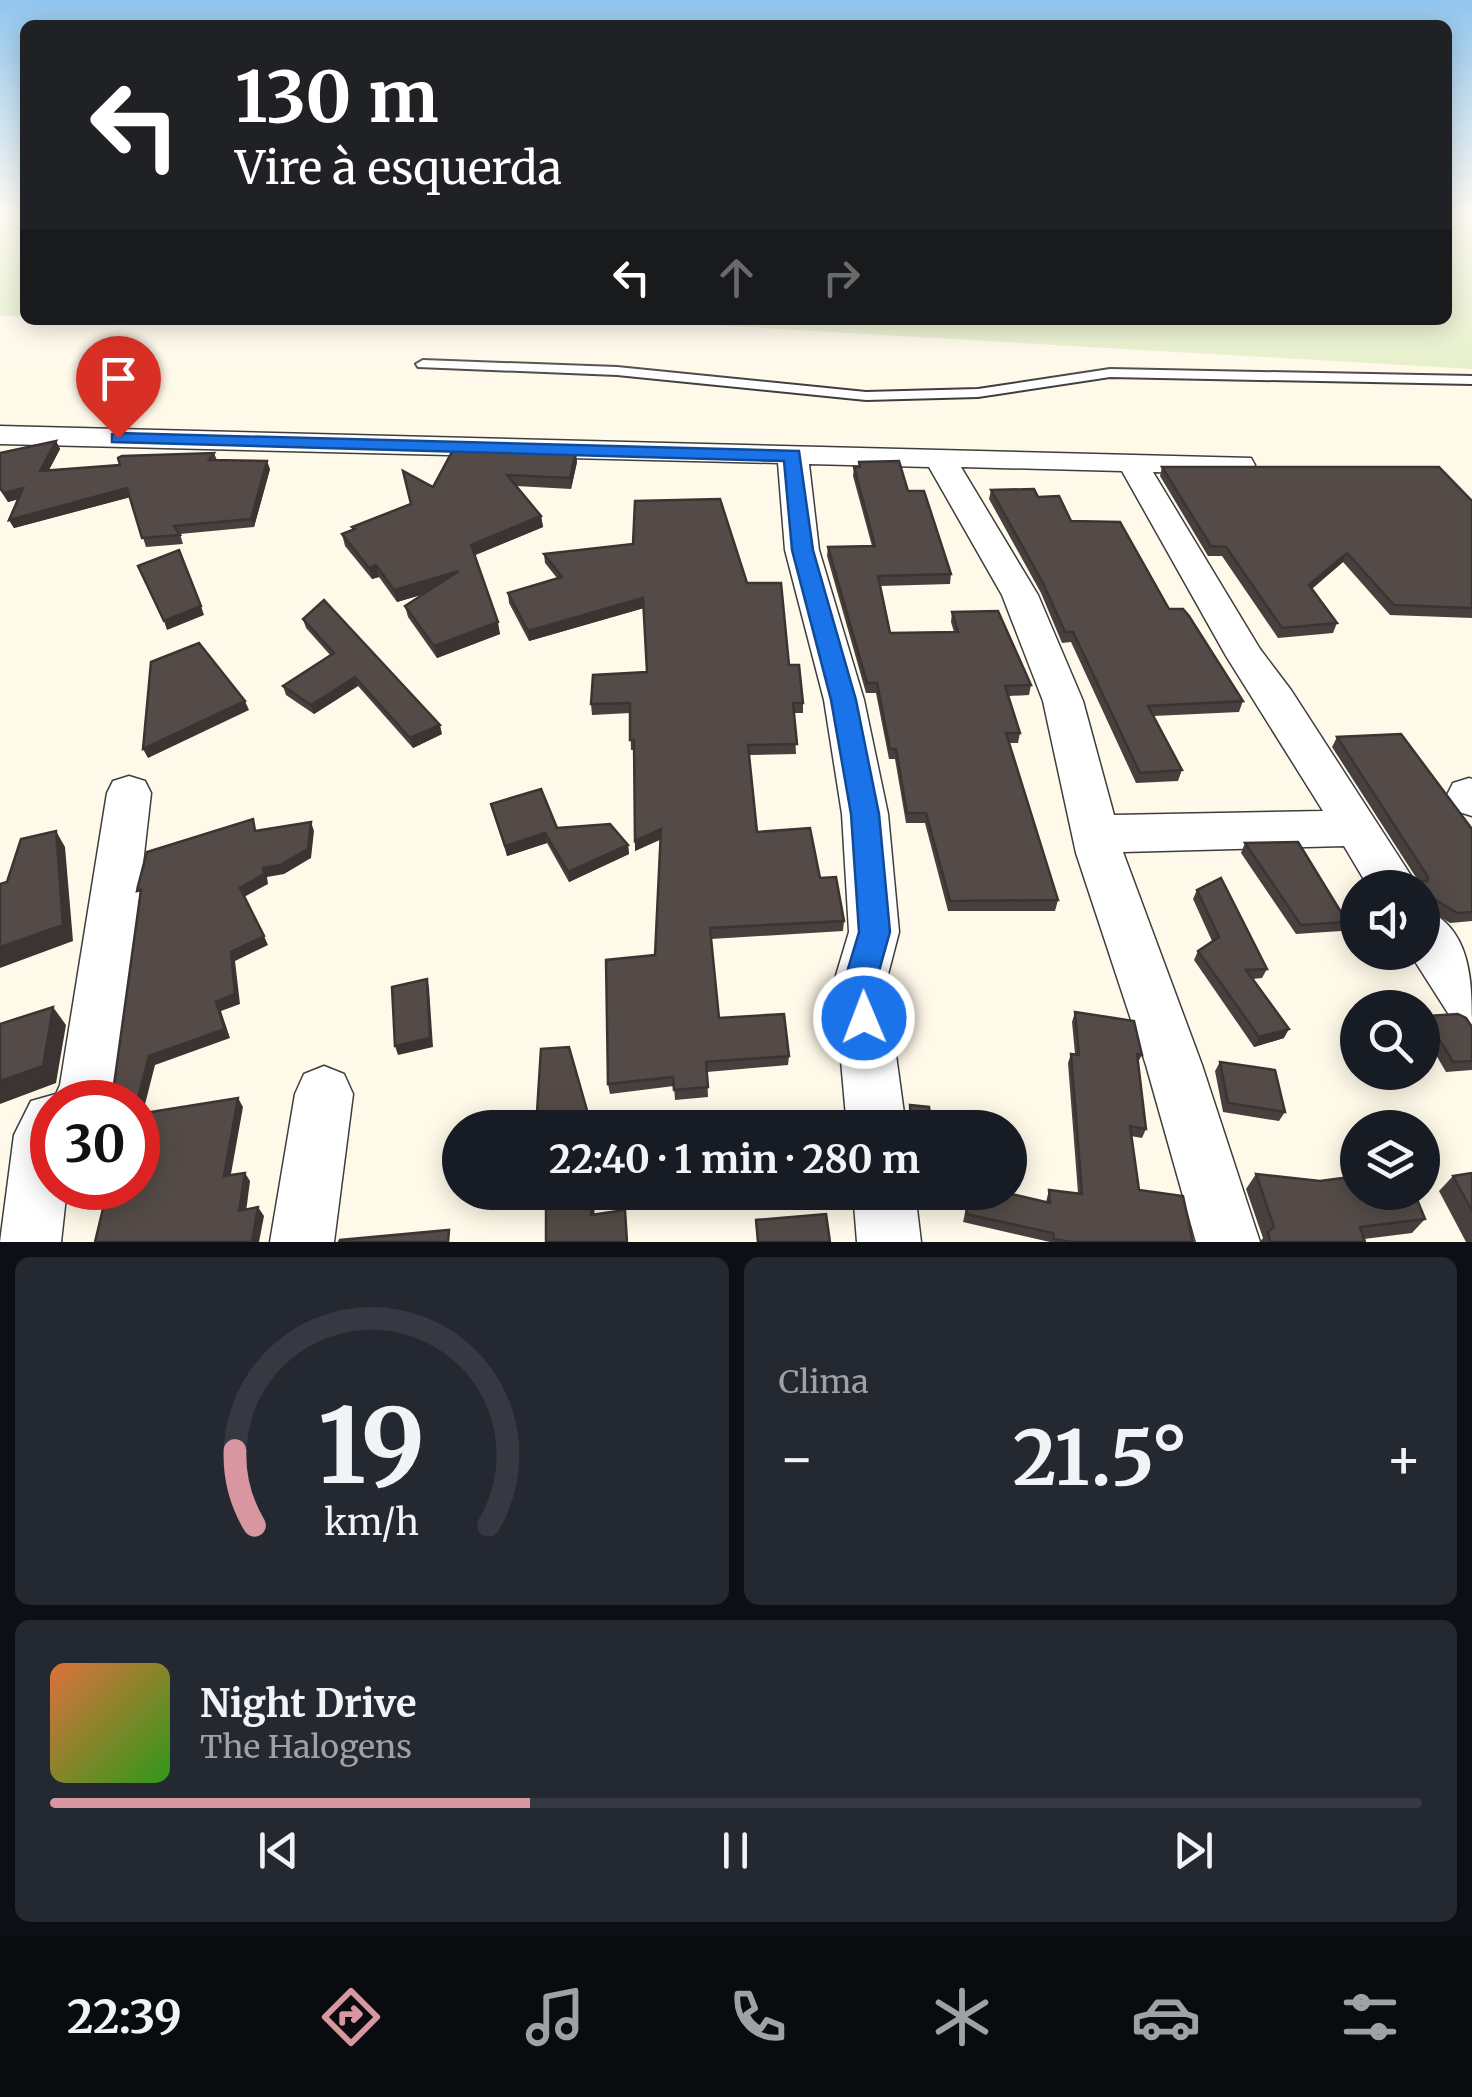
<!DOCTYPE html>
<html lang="pt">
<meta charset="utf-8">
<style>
:root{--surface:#171b24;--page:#242831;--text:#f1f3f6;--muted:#9ea1a6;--line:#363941;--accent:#d896a0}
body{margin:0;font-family:Merriweather,serif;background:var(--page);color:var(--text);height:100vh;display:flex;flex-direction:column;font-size:38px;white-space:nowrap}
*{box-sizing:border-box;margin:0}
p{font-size:32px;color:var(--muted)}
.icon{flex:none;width:55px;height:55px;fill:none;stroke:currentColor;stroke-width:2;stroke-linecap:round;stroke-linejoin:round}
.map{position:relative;height:1242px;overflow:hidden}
.drawer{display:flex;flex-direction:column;gap:15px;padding:15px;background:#0d0f14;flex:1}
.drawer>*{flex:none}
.top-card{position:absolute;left:20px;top:20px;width:1432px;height:305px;border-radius:15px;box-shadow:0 5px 25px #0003;background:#202124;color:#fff;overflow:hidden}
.tools{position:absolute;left:1340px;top:870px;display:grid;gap:20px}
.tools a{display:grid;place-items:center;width:100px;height:100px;border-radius:50%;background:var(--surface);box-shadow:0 5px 25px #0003;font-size:50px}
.speed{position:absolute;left:30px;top:1080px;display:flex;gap:20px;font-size:50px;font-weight:700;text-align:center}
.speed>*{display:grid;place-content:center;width:130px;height:130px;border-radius:50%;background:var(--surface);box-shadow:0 5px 25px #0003;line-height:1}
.speed .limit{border:15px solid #d22;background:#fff;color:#111}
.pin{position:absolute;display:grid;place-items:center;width:85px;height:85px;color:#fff;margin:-102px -42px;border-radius:50% 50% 50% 0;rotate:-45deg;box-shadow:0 0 10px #0007}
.pin .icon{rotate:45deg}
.me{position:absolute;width:110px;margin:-55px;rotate:359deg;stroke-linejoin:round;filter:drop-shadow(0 0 8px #0008)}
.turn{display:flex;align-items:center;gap:35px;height:210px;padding:0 50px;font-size:45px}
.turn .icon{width:130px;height:130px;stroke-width:2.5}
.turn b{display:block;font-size:70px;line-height:85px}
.lanes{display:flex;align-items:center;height:95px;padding:0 50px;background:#0003;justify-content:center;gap:50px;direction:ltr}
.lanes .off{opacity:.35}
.big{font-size:75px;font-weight:700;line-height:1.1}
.drawer .tile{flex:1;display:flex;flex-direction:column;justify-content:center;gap:15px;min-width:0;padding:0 35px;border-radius:15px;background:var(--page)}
.drawer .dial{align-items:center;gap:0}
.dial svg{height:260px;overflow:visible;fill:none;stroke:var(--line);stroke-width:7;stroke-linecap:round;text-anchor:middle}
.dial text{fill:var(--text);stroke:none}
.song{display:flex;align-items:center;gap:30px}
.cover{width:120px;height:120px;border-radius:15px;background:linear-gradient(135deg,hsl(20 70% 55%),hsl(110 70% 35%))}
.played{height:10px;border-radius:5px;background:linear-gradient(90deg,var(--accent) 35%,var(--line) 35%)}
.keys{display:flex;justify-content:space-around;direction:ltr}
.heat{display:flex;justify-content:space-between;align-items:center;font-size:55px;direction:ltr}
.drawer .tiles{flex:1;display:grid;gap:15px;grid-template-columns:1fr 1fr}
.tile:last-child{grid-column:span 2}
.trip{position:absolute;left:442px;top:1110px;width:585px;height:100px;border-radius:50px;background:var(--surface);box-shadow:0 5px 25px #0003;font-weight:700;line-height:100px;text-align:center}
.tab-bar{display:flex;height:160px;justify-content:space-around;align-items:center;background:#090b0e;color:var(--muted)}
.tab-bar .icon{width:70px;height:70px}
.tab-bar .selected{color:var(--accent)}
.tab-bar b{font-size:45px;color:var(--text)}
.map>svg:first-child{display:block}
.pitch{fill:#e4efc6}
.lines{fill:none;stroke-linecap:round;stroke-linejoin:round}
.lane-casing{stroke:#3e3e3e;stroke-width:4}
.street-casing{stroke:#3e3e3e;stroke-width:3}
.lane{fill:#fff;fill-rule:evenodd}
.street{fill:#fff;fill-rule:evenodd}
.wall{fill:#48403e}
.shaded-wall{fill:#3b3432}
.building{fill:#544b48;stroke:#3b3432;stroke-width:2.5}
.route{fill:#1a73e8;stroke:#114b97;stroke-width:2.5}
</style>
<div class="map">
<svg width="1472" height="1242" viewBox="0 0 1472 1242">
<rect width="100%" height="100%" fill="#fff9e9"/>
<g class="pitch">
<rect x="0" y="212" width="25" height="104"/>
<path d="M1448,212H1472V369L659,322L383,320H1448Z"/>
</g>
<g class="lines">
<g class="lane-casing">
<path id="lane" d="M423,360L617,367L866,392L978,389L1110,369L1472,376V384L1110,377L978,397L866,400L617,375L418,367L416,364Z"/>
</g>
<g class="street-casing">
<g id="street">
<path d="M0,426L1251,458L1255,465L1251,472L1240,474L1153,472L1260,649L1291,690L1419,888H1369L1344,846L1123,852L1202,1065L1260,1242H1196L1146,1065L1076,853L1043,701L1002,595L929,467L809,464L819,550L864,700L888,814L899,932L886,982L906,1128H847L834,982L849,932L842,814L824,700L785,550L778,463L0,444ZM961,467L1122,471L1226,656L1323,811L1114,815L1083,701L1038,595Z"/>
<path d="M129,776L145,781L151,793L117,1092L112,1102H52V1188H67L61,1242H0L14,1135L31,1101L56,1094L60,1085L107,793L113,781Z"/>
<path d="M1469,778L1472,779V816L1456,811L1447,795L1453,783Z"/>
<path d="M1422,908C1472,927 1472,982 1472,1028L1453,1021L1409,952H1422Z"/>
<path d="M324,1066L344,1074L353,1094L334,1242H270L295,1094L304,1074Z"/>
<path d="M853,1192H915L921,1242H857Z"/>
</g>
</g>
<use href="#lane" class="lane"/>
<use href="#street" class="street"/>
</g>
<g class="wall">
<path d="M56,441L60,449L49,470L120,465L214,453L217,460L270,469L254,527L180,534L183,544L146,547L130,497L14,528L9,520L18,499L8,502L0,490V453Z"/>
<path d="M577,462L571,489L516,486L541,516L543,527L475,555L500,634L437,658L408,617L405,606L424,594L397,602L379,577L372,579L345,546L342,534L352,530V527L411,504L433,487Z"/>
<path d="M859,462L908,491L951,574L950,584L880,586L890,633L954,632L951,622L952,612L1031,685L1029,695L1009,696L1020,733L1018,743H1009L1058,900L1055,911H948L925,823H906L895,759H889L876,693H866L827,556L828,547L872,546L853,476L854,467H859Z"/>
<path d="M1162,467L1472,501V618L1390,615L1343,562L1312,589L1337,623L1333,633L1278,638L1222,556H1208L1160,476Z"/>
<path d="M991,490L1038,497L1071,521L1169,609L1243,701L1239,712L1153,716L1182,770L1178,781L1136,783L1071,642L1062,643L1041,593L989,499Z"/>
<path d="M544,554L747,583L789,665L803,703V713H794L796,754L749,755L757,832L820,878L844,921L843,931L711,939L719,1018L789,1056L788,1065L707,1072L708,1097L675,1100L674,1086L610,1094L608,1084L655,955L660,839L635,851L634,750H631L630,713L592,715L591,704L647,672L644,608L529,641L509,603L508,593L557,578L545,563Z"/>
<path d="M303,619L442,734L413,748L358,686L314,714L286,695L283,686L331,656L306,628Z"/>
<path d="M1337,737L1472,829V921L1450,923L1422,905V888H1416L1419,882L1332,747Z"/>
<path d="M491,804L557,828L628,845L629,854L569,882L547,843L507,856Z"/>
<path d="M1245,843L1347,922L1341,931L1296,934L1241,853Z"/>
<path d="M1197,890L1267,969L1262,978L1253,979L1284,1038L1254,1047L1194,960L1198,951L1212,941L1193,899Z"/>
<path d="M1075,1012L1142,1055L1138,1062L1146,1129L1142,1138L1131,1136L1139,1190L1193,1242H1050L963,1222L970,1192L1046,1202L1049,1190L1078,1193L1068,1063L1071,1054H1075L1072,1022Z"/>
<path d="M1425,1016L1472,1027V1070L1446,1072L1422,1031V1020Z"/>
<path d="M1220,1062L1285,1112L1279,1121L1223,1112L1215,1071Z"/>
<path d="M1472,1173V1242H1466L1439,1191L1453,1176Z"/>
<path d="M1256,1174L1425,1219L1412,1233L1364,1239L1365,1242H1260L1263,1238L1246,1189Z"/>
</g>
<g class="shaded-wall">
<path d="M56,441L60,449L44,479L40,471Z"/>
<path d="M576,451L577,462L571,489L570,478Z"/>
<path d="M267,461L270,469L254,527L251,519Z"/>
<path d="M23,488L27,497L8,502L4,493Z"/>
<path d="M127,488L131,497L14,528L9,520Z"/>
<path d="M541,516L543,527L473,556L471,545Z"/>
<path d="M1347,553L1343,562L1305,594L1309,585Z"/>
<path d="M376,565L379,577L372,579L369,568Z"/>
<path d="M459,571L462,583L397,602L394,590Z"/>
<path d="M643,598L644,608L529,641L528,631Z"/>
<path d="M201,606L204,615L167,630L164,621Z"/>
<path d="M498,622L500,634L437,658L434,646Z"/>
<path d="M355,677L358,686L314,714L311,705Z"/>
<path d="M245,701L249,710L148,758L143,749Z"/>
<path d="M440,725L442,734L413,748L410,738Z"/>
<path d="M311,822L314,831L311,858L284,874L267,877L268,884L244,897L240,888Z"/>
<path d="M661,829L662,839L635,851V841Z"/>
<path d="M56,831L65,847L73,941L0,968V947Z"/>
<path d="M545,833L547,843L507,856L505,846Z"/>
<path d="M628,845L629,854L569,882L568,872Z"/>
<path d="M264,936L268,945L235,961L240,1004L221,1011L230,1038L155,1065L140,1124L138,1119L137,1102L149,1056L216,1002L231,952Z"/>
<path d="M427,979L429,988L433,1047L398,1055L395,1046Z"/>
<path d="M53,1007L66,1025L56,1083L0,1104V1081Z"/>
<path d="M1289,1029L1284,1038L1254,1047L1259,1037Z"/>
<path d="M238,1098L243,1107L229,1185L224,1176Z"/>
<path d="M245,1173L250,1181L245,1220L239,1211Z"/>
<path d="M591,1192H595L594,1232L591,1215Z"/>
<path d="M258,1207L264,1216L259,1242H252Z"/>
</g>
<g class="building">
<path d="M56,441L40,471L120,465L118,458L122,456L214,453L209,460L267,461L251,519L174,526L180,535L142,538L127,488L9,520L23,488L4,493L0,488V453Z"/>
<path d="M454,448L576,451L570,478L507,475L541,516L471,545L498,622L434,646L405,606L459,571L394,590L376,565L369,568L342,534L355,529L352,527L411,504L403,471L433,487Z"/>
<path d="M899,461L908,491H924L951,574L878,576L890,633L958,632L952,612L998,611L1031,685L1005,686L1020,733H1006L1058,900L950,901L926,813H907L896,749H890L877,683H867L828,547L875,546L854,467H860L859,462Z"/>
<path d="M1162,467H1439L1472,501V608L1394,605L1347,553L1309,585L1337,623L1282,628L1226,547L1211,546Z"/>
<path d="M1034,489L1038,497L1059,496L1071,521L1120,522L1169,609H1183L1189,616L1243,701L1148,706L1182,770L1140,773L1073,632H1065L1043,583L991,490Z"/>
<path d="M720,499L747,583H781L789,665H799L803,703H793L797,744L748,745L757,832L810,828L820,878L836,877L844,921L710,928L719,1018L784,1014L789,1056L706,1062L708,1087L674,1090L673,1077L608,1084L606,960L655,955L661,829L635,841L634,740H630V703L591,704L593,675L647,672L643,598L528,631L508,593L562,577L544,554L633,544L635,501Z"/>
<path d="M179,550L201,606L164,621L138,566Z"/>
<path d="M324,600L440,725L410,738L355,677L311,705L283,686L334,653L303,619Z"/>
<path d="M199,643L245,701L143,749L151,662Z"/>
<path d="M1401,734L1472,829V912L1457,913L1428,895L1419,882L1427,881L1428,877L1337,737Z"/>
<path d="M541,789L557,828L610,824L628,845L568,872L545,833L505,846L491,804Z"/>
<path d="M253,819L255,831L311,822L308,849L280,865L263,868L264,874L240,888L264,936L231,952L235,994L216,1002L225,1029L149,1056L137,1102H94L95,1097L109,1095L114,1085L141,890L137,891L138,886L147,852Z"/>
<path d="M56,831L63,925L0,947V884L7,882L21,839Z"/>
<path d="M1298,842L1347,922L1301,925L1245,843Z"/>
<path d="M1221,878L1267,969L1246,970L1289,1029L1259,1037L1198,951L1219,937L1197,890Z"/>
<path d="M427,979L430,1038L395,1046L392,987Z"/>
<path d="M53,1007L43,1066L0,1081V1024Z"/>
<path d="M1075,1012L1134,1021L1142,1055L1137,1054L1146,1129L1130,1126L1139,1190L1183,1196L1193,1242H1072L1054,1239L1053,1233L966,1214L970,1192H1003L1050,1203L1049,1190L1082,1194L1071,1054L1079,1055Z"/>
<path d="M1458,1014L1466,1018L1472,1027V1061L1453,1062L1425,1016Z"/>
<path d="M569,1047L592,1128H536L541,1049Z"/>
<path d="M1220,1062L1275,1070L1285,1112L1228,1103Z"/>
<path d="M59,1097H80V1102H57Z"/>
<path d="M238,1098L224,1176L245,1173L239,1211L258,1207L252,1242H95L108,1188H138V1114Z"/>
<path d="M910,1105L929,1107L932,1128H887V1123L911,1122Z"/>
<path d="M52,1116V1168H48L49,1128Z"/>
<path d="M1472,1173V1211L1453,1176Z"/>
<path d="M1256,1174L1320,1181L1358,1176V1192H1414L1425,1219L1360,1227L1365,1242H1270L1268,1232L1274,1227Z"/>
<path d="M546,1192H591V1215L625,1210L627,1242H546Z"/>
<path d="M826,1214L830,1242H758L756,1220Z"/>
<path d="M449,1230L448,1242H339L340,1240Z"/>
</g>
<linearGradient id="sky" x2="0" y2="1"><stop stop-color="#91c6ee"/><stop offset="0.55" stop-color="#fffcf5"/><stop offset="1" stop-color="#fffcf5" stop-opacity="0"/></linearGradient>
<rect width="1472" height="386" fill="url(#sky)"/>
<path class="route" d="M118,433L799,451L813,550L856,700L879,814L890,932L876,982L881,1018L876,1029L864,1033L853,1029L844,982L859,932L851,814L831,700L792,550L784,461L112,442V434Z"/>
</svg>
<div class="tools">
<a><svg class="icon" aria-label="sound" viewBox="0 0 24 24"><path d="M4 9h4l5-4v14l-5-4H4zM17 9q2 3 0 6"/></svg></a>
<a><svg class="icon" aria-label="search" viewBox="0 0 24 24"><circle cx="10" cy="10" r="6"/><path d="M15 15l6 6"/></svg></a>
<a><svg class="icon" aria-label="layers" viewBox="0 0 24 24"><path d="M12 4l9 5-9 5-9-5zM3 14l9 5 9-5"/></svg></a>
</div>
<div class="speed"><div class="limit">30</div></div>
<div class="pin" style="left:118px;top:438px;background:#d93025"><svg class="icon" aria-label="arrive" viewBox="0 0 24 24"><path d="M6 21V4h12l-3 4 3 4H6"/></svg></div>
<svg class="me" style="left:864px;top:1018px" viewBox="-20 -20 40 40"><circle r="17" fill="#1a73e8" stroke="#fff" stroke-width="3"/><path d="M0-11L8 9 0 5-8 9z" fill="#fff"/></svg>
<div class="trip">22:40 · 1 min · 280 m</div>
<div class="top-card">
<div class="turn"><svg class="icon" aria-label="left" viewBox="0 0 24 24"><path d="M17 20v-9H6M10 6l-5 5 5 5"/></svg><div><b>130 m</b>Vire à esquerda</div></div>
<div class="lanes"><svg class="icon" aria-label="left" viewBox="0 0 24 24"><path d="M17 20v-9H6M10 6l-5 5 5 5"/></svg><svg class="icon off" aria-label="ahead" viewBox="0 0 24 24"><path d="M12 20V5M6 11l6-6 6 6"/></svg><svg class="icon off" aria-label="right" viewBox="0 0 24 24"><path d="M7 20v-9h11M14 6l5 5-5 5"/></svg></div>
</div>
</div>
<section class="drawer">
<div class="tiles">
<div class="tile dial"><svg viewBox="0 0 100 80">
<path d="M14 69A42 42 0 1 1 86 69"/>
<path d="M14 69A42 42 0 0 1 8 46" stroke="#d896a0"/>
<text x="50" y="56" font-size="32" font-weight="700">19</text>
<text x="50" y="72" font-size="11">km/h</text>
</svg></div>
<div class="tile"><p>Clima</p>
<div class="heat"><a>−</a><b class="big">21.5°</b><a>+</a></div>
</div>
<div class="tile">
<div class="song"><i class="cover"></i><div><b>Night Drive</b><p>The Halogens</p></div></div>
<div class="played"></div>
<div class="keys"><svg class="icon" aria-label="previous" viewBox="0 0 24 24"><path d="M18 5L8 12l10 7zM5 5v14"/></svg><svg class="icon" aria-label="pause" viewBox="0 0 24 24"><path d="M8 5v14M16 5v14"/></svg><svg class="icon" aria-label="next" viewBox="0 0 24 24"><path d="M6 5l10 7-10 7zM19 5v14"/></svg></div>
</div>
</div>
</section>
<nav class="tab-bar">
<b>22:39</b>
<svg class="icon selected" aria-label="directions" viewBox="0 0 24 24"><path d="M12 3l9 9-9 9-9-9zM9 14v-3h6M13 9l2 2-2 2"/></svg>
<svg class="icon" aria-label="music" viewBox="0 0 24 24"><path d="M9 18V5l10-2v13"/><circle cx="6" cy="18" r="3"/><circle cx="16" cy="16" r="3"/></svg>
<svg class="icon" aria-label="phone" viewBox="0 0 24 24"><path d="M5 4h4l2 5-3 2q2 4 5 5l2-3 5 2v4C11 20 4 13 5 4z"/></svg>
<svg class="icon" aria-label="climate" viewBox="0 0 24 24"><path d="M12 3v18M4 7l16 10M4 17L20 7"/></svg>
<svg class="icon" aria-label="car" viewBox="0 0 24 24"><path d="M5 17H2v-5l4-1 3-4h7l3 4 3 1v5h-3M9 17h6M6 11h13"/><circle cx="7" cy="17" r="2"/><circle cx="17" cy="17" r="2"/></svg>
<svg class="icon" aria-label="filters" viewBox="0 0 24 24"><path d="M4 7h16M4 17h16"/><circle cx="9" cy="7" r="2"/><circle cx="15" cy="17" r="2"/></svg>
</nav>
